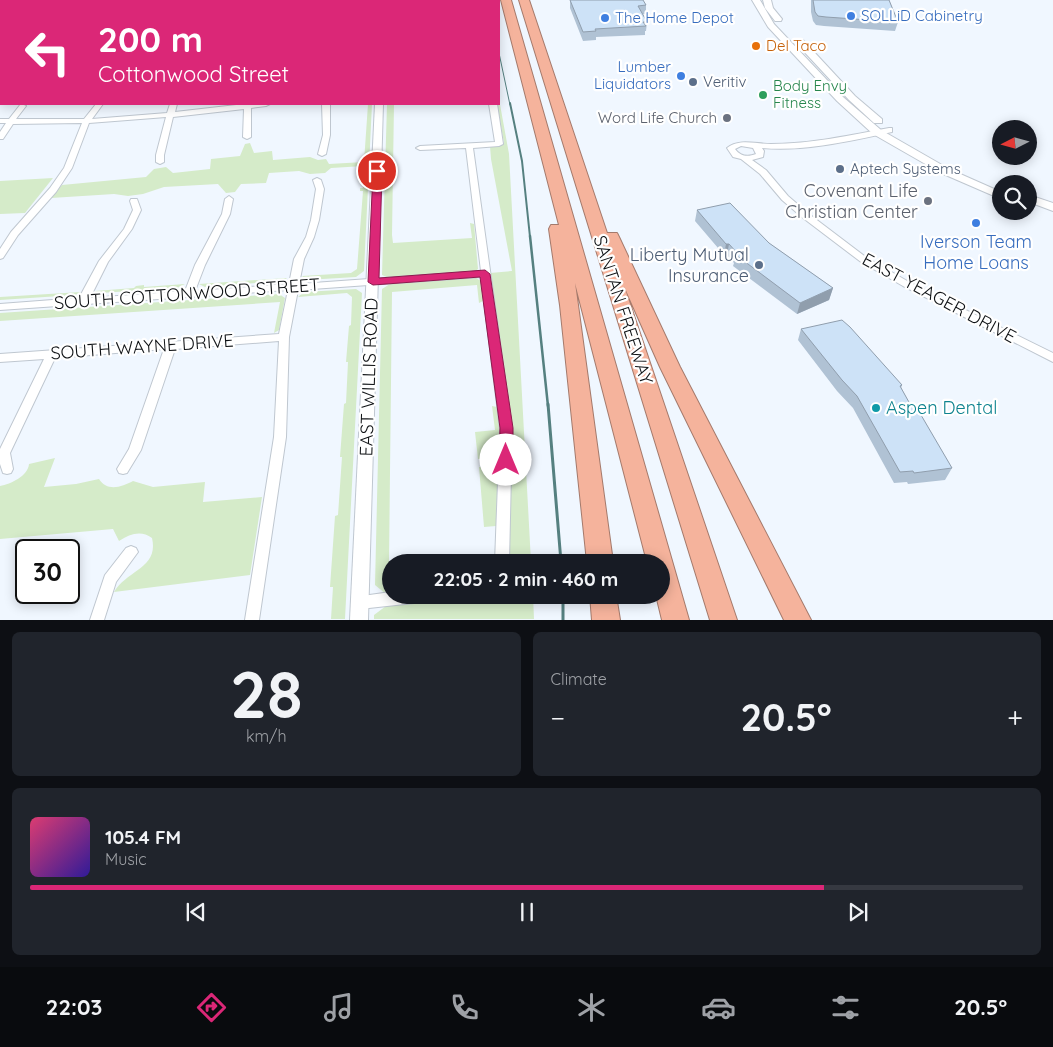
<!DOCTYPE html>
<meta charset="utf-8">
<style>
:root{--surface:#171b24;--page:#20242c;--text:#f1f3f6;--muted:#9ea1a6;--line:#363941;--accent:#db2777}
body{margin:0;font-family:Quicksand,sans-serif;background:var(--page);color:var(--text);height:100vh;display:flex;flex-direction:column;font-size:19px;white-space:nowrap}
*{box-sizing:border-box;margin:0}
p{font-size:16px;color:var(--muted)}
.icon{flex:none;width:28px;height:28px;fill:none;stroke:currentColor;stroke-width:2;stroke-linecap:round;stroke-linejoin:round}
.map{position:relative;height:620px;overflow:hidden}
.side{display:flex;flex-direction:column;gap:12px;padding:12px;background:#0d0f14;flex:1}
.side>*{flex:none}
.guide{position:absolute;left:0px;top:0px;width:500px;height:105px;box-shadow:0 2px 12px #0003;background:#db2777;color:#fff;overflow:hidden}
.needle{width:32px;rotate:264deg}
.tools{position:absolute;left:992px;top:120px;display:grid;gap:10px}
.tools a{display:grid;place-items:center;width:45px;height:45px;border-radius:50%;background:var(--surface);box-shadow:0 2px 12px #0003;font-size:25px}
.speed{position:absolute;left:15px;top:539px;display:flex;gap:10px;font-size:25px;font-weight:700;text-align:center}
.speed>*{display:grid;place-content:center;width:65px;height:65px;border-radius:50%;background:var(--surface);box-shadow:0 2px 12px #0003;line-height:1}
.speed .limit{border:2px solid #111;border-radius:8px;background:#fff;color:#111}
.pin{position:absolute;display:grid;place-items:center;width:42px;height:42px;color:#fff;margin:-21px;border:2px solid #fff;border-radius:50%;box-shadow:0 1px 5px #0007}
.me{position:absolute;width:55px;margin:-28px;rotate:0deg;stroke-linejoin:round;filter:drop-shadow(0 0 4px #0008)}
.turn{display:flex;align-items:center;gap:18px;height:105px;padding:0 15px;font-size:22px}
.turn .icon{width:65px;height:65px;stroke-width:2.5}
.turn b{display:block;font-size:35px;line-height:42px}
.big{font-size:38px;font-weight:700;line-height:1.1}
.side .card{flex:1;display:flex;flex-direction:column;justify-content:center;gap:8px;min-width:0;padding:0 18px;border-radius:8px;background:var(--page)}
.side .dial{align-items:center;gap:0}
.dial b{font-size:65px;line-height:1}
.song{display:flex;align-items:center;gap:15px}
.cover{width:60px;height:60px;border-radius:8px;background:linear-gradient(135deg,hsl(340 70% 55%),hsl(250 70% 35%))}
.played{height:5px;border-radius:2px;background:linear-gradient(90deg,var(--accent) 80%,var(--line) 80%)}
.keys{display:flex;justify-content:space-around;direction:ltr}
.heat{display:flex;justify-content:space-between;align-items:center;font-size:28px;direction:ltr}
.side .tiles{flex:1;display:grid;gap:12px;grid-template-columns:1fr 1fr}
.card:last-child{grid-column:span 2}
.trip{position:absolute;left:382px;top:554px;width:288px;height:50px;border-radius:25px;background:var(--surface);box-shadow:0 2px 12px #0003;font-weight:700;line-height:50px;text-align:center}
.menu{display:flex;height:80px;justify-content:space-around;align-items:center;background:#090b0e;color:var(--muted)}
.menu .icon{width:35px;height:35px}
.menu .active{color:var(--accent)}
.menu b{font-size:22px;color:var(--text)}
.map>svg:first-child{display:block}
.green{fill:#d5ebc9}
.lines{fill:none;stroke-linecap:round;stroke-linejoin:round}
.stream-far3{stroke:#558080;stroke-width:1}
.stream-far2{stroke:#558080;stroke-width:2}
.stream-far1{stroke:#558080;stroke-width:2.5}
.stream{stroke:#558080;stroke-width:3}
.minor-casing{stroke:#bfc7d0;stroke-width:2}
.tertiary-casing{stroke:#bfc7d0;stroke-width:2}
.secondary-casing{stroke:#bfc7d0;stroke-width:2}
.motorway-casing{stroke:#a47a6c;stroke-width:2}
.minor{fill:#fff;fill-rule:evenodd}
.tertiary{fill:#fff;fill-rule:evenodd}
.secondary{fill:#fff;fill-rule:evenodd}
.motorway{fill:#f5b39c;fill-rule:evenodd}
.wall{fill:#b0c2d4}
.shaded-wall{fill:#909ead}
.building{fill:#cde2f7;stroke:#909ead}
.route{fill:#db2777;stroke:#8e194d}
.shop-dot{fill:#3f7fe0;stroke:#fff;stroke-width:2}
.food-dot{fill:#e8710a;stroke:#fff;stroke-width:2}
.service-dot{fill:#5c6f8a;stroke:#fff;stroke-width:2}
.leisure-dot{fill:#2e9e5b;stroke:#fff;stroke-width:2}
.worship-dot{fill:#6b7280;stroke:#fff;stroke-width:2}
.culture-dot{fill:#0f9aa8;stroke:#fff;stroke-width:2}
.labels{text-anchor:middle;stroke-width:4.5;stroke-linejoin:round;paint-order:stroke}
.far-shop-label{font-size:15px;fill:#366cbe;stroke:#fff;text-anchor:start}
.far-food-label{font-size:15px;fill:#c56008;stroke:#fff;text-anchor:start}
.far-service-label{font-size:15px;fill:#4e5e75;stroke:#fff;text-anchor:start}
.far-leisure-label{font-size:15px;fill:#27864d;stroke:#fff;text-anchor:start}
.far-worship-label{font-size:15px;fill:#5b616d;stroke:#fff;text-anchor:end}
.worship-label{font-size:18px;fill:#5b616d;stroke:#fff;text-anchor:end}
.shop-label{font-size:18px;fill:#366cbe;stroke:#fff}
.service-label{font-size:18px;fill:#4e5e75;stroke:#fff;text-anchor:end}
.street-label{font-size:18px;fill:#0e1114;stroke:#fff}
.culture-label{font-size:18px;fill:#0d838f;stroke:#fff;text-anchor:start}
</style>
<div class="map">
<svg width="1053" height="620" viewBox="0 0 1053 620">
<rect width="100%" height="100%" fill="#f0f7ff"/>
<g class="green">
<path d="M499,99L509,154L531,562H509L512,427L490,273L512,271L491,159L490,146H499L504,143L497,104H499Z"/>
<path d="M368,104H372L364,271L356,277L306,280L302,276L351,273L357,269L363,191H360V188H363L364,166L331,168L325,173L310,174L299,171L269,173L266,183L241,184L235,192L226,193L218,184L164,187L143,194L128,196L114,194L51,198L62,185L146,177L154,169L166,167L173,173L210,169L211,159L240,156L245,144L250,143L254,153L272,151L273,160L310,157L318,160L326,159L329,164L364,162Z"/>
<path d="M387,104H394L392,235L393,243L472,238L470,223L474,224L478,269L474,272L389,278L382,275Z"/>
<path d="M53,178L25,213L0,214V181Z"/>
<path d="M287,278L283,281L205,287L199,284Z"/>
<path d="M476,278L481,281L483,301L479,303L477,285L392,292L389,563H391V594H386L375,585L382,289L390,284Z"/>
<path d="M185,284L177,288L100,293L95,291L134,288L136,286L144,285V287Z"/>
<path d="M356,289L362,293L345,619H331L333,587H330L335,516L338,515L342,457H340L344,404L346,403L348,362H346L349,326L351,325L352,297L347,293L298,297L304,292Z"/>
<path d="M81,292L75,295L0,300V297Z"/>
<path d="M279,294L285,298L279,330L274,333L280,302L0,321V313Z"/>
<path d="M492,406L497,407L500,430L499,457L478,459L475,432L495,430Z"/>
<path d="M55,458L44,487L76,484L99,479C107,492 122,487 133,481L153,487L205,482L203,502L262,497L250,575L114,592C127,570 159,568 152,538C141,530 130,534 119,541L113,529L0,539V486C11,484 28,476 29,464Z"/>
<path d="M498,466L496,526L484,527L479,467Z"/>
<path d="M501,595H533L534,619H374V615L386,606Z"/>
</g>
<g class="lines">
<path class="stream-far3" d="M499,53L510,105"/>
<g class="stream-far2">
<path d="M510,103L522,161L530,237"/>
<path d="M359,164H366"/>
</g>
<path class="stream-far1" d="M530,236L548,406"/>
<g class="stream">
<path d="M548,404L561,562"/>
<path d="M563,595V620"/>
</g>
<g class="minor-casing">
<g id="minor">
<rect x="272" y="0" width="6" height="1"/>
<rect x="315" y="0" width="6" height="1"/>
<rect x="0" y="21" width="1" height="4"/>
<rect x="0" y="41" width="1" height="4"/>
<rect x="0" y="84" width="1" height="4"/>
<path d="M96,104H103L92,119L167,113L170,104H177L175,112L245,104H270L266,106L251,108V137L247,139L243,137L244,109L173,117L164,155V162L160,164L156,162V155L166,117L89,123L72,168L56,192L18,235L3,258L0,259V249L11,232L50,188L64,168L82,123L13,124L3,139H0V132L6,123H0V119H9L20,105L22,104L26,106L16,119H84Z"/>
<path d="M322,104H330V135L326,154L322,156L318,154L323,135Z"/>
<path d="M489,104H497L503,144L499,146L473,148L512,429L509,562H495L500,429L481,277L298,290L289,337L286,437L259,620H245L274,437L279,341L175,349L141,450L127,473L123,474L119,473L117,469L129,449L164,349L55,358L10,453L13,469L11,473L7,474L3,473L0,464V449L44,359L0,362V354L279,334L288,290L0,310V304L79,298L99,261L124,229L133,210L130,201L131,199H137L141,210L132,229L108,262L90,298L185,291L195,265L222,214L225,199L229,196L233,199L230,214L205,265L195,291L289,284L294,259L306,237L311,220L316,189L313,180L317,178L321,180L324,189L319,220L314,237L304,259L299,284L481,271L466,148L420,150L416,148L420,146L495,142Z"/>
<path d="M889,128H892V132C850,141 804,152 762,148L764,151L763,157L752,160L766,170L788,196L809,214L867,258L909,282L1053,353V362L903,286L861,262L803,218L782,200L760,174L741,159L733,157L727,148C739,138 756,144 771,144C811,144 850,135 889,128ZM741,146L753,148L756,154C748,157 741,157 735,149Z"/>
<path d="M131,546L136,548L138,552L116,582L104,620H90L105,575L126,548Z"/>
<path d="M391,592V595H430L428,600L423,602L360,609L355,607L353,602L355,597Z"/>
</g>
</g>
<g class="tertiary-casing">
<g id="tertiary">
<rect x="379" y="0" width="6" height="1"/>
<path d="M375,104H383L368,620H350Z"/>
</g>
</g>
<g class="secondary-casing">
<g id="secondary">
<path d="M752,0H760L774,24L843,97L881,130L949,169L1001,192V199L941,173L873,134L837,101L768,27Z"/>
<path d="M763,0H771L773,8L782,19L781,21H775L765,8Z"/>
<path d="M797,40H803L855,96L882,119V123H874L849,100L797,44Z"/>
<path d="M1029,195L1053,203V211L1029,202Z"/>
</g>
</g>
<g class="motorway-casing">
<g id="motorway">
<path d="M501,0H511L689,620H662L656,595H661V562H647L575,283L613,562H587L560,305L549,229L551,225H559Z"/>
<path d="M519,0H529L607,233H617L619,237L680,367L811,620H784L660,367L624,286L737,620H710Z"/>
<path d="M590,595H616L620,620H592Z"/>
</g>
</g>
<use href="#minor" class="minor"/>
<use href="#tertiary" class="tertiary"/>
<use href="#secondary" class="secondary"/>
<use href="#motorway" class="motorway"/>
</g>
<g class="wall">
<path d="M570,0H650H643L646,5V14H643L647,22L646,31H645V35L596,37V40L583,41L570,8Z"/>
<path d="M811,0H889L898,22L895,31L824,26L816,25L813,21L811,12Z"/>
<path d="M697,210L769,243L833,288L829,300L797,314L733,266L734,263L727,255H724L695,221Z"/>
<path d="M801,329L902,385L901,388L910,404L952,468L945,480L908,484L907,482L894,483L853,408L837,391L798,340Z"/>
</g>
<g class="shaded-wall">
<path d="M726,244H729L727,255H724Z"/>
<path d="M833,288L829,300L797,314L800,303Z"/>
</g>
<g class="building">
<path d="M570,0H643L646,5L638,6L647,22H643L646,26L595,29L596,31L583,32Z"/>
<path d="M813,0H889L898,22L826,17L818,16L815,12Z"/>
<path d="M730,203L769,243L833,288L800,303L736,255L738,254L729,244H726L697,210Z"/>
<path d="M842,320L850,327L902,385L900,386L910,404L914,403L952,468L914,473L913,471L900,472L857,396L842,380L801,329Z"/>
</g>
<path class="route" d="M377,168L382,171L379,278L485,270L490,274L513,428V460L511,464L506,466L501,464L499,460L500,428L480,277L373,285L368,282L373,171Z"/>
<g class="shop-dot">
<circle cx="851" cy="16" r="5"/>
<circle cx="605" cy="18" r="5"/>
<circle cx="681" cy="76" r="5"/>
<circle cx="976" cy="223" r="5"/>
</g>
<circle class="food-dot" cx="756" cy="46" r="5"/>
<g class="service-dot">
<circle cx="693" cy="82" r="5"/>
<circle cx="840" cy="169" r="5"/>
<circle cx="759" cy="265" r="5"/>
</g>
<circle class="leisure-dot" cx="763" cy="95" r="5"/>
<g class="worship-dot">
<circle cx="727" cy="118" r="5"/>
<circle cx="928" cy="201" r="5"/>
</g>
<circle class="culture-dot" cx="876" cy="408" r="5"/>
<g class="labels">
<g class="far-shop-label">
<text x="861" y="21">SOLLiD Cabinetry</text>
<text x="615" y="23">The Home Depot</text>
<text x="671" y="72" text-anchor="end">Lumber<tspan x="671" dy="17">Liquidators</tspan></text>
</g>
<g class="far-food-label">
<text x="766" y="51">Del Taco</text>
</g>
<g class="far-service-label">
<text x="703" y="87">Veritiv</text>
<text x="850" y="174">Aptech Systems</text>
</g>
<g class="far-leisure-label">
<text x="773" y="91">Body Envy<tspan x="773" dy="17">Fitness</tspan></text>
</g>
<g class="far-worship-label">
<text x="717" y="123">Word Life Church</text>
</g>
<g class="worship-label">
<text x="918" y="197">Covenant Life<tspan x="918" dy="21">Christian Center</tspan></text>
</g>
<g class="shop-label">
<text x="976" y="248">Iverson Team<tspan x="976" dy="21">Home Loans</tspan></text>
</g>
<g class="service-label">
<text x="749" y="261">Liberty Mutual<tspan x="749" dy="21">Insurance</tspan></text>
</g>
<g class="street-label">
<text transform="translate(187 294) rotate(-4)" y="6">SOUTH COTTONWOOD STREET</text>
<text transform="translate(939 298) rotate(28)" y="6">EAST YEAGER DRIVE</text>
<text transform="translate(623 310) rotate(72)" y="6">SANTAN FREEWAY</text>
<text transform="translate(142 347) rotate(-4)" y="6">SOUTH WAYNE DRIVE</text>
<text transform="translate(369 377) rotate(-88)" y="6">EAST WILLIS ROAD</text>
</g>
<g class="culture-label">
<text x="886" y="414">Aspen Dental</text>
</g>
</g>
</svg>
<div class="tools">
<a><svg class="needle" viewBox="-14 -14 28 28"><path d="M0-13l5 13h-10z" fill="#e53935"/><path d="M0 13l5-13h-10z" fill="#9ea1a6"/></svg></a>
<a><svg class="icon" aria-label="search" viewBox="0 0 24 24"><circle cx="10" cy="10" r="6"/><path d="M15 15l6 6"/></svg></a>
</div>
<div class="speed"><div class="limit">30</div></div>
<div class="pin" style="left:377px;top:171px;background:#d93025"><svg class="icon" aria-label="arrive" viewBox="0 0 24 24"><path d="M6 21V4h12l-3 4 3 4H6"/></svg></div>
<svg class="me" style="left:506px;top:460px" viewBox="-20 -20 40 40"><circle r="19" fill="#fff"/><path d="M0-13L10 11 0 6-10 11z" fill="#db2777"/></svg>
<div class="trip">22:05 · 2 min · 460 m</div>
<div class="guide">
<div class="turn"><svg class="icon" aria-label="left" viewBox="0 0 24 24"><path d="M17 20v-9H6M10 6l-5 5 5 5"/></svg><div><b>200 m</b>Cottonwood Street</div></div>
</div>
</div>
<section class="side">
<div class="tiles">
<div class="card dial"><b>28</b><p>km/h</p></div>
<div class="card"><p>Climate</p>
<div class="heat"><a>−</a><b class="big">20.5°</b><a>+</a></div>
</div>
<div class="card">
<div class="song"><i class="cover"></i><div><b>105.4 FM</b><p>Music</p></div></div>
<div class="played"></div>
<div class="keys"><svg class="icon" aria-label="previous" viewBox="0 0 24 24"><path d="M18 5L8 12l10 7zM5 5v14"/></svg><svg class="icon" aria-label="pause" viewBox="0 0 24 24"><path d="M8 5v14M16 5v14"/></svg><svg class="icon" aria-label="next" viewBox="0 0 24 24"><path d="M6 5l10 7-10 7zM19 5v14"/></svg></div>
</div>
</div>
</section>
<nav class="menu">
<b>22:03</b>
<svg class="icon active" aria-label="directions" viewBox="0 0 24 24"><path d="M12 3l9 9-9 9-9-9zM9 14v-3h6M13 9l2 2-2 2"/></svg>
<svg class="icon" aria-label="music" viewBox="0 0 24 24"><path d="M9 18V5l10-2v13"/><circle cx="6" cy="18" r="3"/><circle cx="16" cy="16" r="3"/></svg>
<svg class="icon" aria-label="phone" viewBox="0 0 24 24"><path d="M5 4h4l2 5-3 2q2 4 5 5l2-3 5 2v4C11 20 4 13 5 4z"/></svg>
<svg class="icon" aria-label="climate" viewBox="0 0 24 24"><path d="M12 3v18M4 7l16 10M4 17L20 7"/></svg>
<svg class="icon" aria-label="car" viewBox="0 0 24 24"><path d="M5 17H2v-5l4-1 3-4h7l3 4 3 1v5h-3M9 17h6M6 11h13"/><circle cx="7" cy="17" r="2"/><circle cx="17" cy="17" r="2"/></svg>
<svg class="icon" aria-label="filters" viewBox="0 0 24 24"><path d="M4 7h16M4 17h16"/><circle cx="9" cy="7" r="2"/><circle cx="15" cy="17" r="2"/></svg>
<b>20.5°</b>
</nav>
